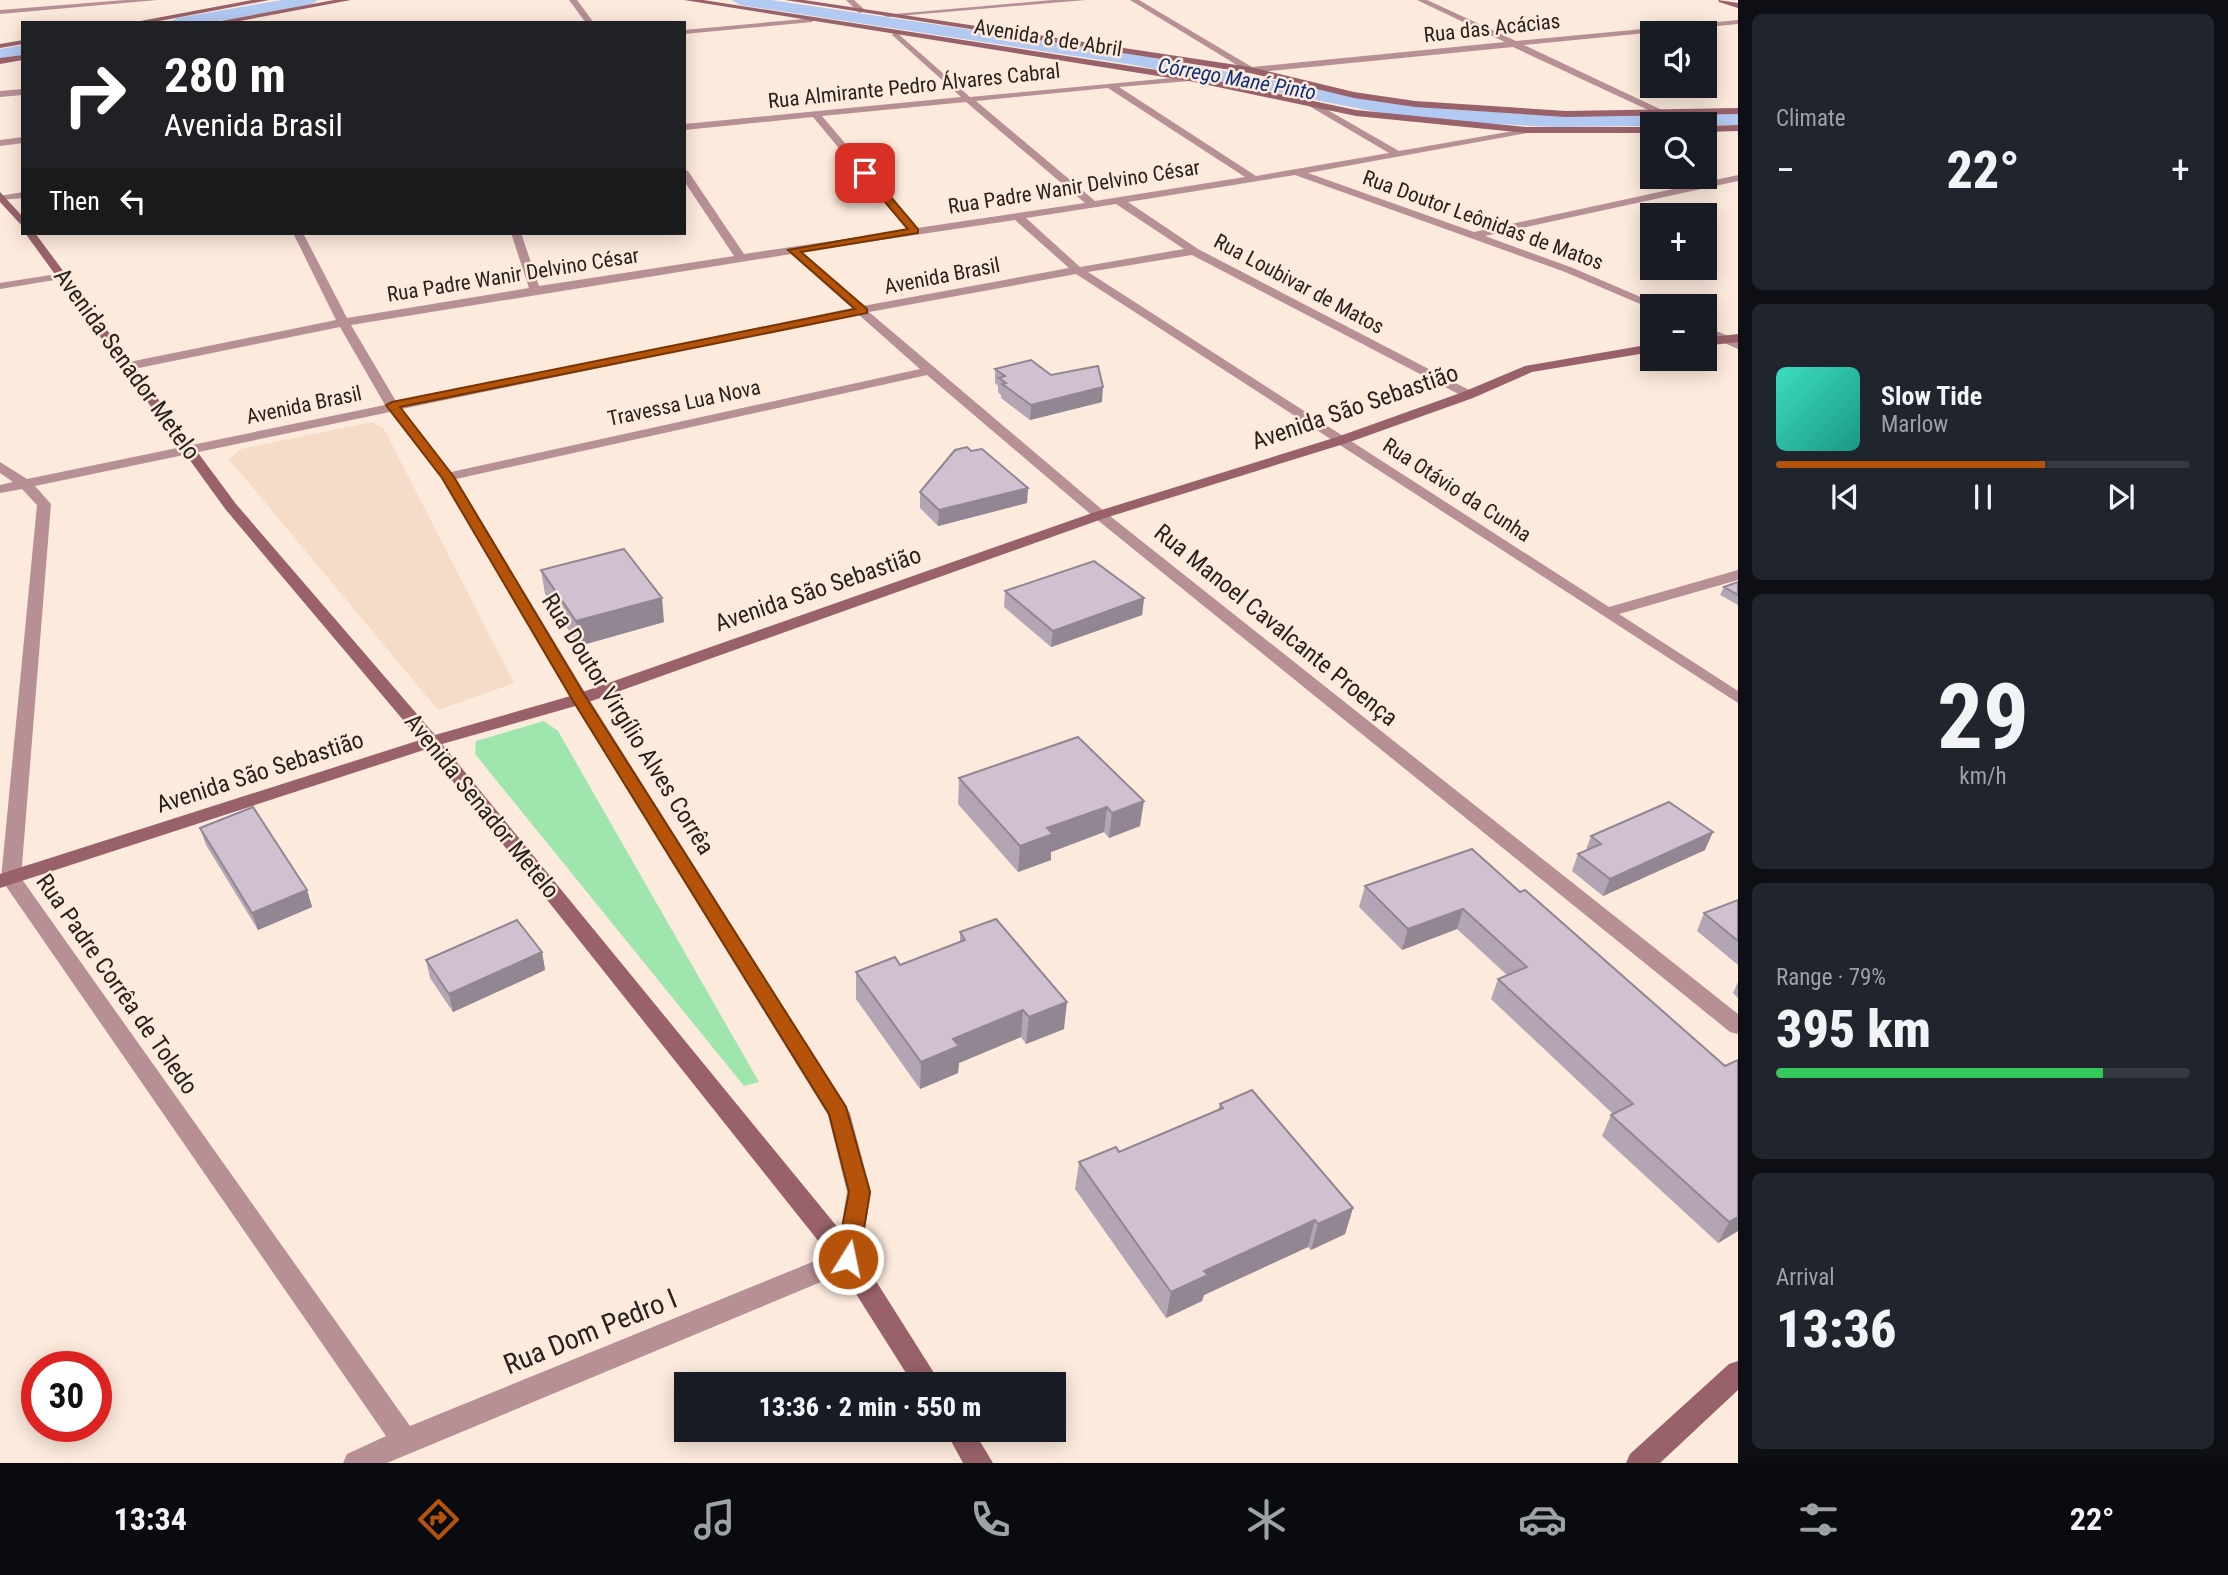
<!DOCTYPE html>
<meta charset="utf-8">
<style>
:root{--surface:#171b24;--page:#20242c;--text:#f1f3f6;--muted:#9ea1a6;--line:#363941;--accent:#b45309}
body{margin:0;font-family:"Roboto Condensed",sans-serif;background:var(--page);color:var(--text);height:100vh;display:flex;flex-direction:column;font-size:26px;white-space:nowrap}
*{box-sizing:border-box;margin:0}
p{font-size:23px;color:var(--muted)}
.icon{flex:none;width:38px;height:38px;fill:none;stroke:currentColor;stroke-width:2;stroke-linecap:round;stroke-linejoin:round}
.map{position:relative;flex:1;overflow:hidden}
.panel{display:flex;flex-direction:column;gap:14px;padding:14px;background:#0d0f14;width:490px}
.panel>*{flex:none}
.hud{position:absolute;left:21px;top:21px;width:665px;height:214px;border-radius:0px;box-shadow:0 4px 18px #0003;background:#202124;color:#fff;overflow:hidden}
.buttons{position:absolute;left:1640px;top:21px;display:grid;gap:14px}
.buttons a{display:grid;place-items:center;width:77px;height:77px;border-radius:0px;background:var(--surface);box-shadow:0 4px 18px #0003;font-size:35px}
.speed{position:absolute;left:21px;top:1351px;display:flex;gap:14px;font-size:35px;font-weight:700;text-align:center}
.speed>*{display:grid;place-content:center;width:91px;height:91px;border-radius:50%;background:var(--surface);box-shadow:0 4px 18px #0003;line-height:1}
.speed .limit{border:10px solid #d22;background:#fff;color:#111}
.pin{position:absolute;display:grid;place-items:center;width:60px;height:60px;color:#fff;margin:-30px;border-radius:14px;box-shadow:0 4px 10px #0006}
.me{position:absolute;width:77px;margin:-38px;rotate:10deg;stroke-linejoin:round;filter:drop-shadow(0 0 5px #0008)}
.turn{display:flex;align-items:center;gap:24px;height:147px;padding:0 28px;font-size:32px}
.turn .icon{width:91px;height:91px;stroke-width:2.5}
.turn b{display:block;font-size:49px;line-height:60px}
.then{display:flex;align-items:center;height:66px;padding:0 28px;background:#0003;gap:14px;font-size:26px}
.big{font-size:52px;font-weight:800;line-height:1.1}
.panel .card{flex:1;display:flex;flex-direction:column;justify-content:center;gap:10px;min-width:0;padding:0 24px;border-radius:10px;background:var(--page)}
.panel .dial{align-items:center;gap:0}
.dial b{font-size:91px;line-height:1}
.song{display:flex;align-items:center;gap:21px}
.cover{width:84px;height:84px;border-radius:10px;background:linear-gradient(135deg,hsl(170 70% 55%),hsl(170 70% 35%))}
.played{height:7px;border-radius:4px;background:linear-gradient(90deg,var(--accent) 65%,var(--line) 65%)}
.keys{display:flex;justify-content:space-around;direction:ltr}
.heat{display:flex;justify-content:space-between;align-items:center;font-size:38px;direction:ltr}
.charge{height:10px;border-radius:5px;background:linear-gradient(90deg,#34c759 79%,var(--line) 0)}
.trip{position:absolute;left:674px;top:1372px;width:392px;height:70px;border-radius:0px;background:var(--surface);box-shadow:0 4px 18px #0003;font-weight:800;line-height:70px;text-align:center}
.menu{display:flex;height:112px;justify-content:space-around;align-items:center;background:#090b0e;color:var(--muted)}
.menu .icon{width:49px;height:49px}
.menu .active{color:var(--accent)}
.menu b{font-size:32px;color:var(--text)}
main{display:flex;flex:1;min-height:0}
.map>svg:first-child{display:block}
.built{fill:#f5dcc9}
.green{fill:#9fe6ae}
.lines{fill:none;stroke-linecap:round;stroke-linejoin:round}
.canal{fill:#b2c9f2;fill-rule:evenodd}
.street{fill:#b79095;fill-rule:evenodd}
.secondary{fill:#99626b;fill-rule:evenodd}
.wall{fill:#b3a5b3}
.shaded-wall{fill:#928692}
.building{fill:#d0c0d0;stroke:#928692;stroke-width:2}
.route{fill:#b45309;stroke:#753606;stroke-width:2}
.labels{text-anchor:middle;stroke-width:5;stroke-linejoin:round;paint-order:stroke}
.far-street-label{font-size:21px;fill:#29221d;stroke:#fceadc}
.far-water-label{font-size:21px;font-style:italic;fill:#0b307c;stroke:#fceadc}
.street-label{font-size:24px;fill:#29221d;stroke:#fceadc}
.near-street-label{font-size:28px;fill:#29221d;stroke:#fceadc}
</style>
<main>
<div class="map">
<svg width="1738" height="1463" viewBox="0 0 1738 1463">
<rect width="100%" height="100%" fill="#fceadc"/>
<path class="built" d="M372,422L384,429L514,683L438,710L229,459L241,449Z"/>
<path class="green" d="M544,721L558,731L759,1082L744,1086L475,754L476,741Z"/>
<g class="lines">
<g class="canal">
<path d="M282,0H318L310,5L207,23H169L177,18Z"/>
<path d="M732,0H771L1128,53L1377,100L1443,109L1553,115L1738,113V125L1553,127L1443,121L1377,112L1128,64L740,5Z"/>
<path d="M23,45V55L0,59V49Z"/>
</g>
<g class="street">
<path d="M125,0H158L0,14V10Z"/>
<path d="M569,0H577L594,23H586Z"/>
<path d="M846,0H854L866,11L859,13Z"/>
<path d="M1052,0H1086L887,17L883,15Z"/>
<path d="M1130,0H1139L1252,67L1505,42L1417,0H1427L1516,41L1738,20V24L1524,45L1664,111L1666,113L1661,116L1513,47L1250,73Z"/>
<path d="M815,18L812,22L684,34V30Z"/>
<path d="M895,31L970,97L1192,76L1189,81L1119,87L1256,176L1389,153L1309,106L1308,104L1312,101L1399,151L1530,128V132L1527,133L1308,173L1474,232L1738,175V181L1485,236L1573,268L1657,304L1659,306H1652V309L1565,272L1295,175L1128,202L1198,249L1473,392L1474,395L1468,399L1192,255L1088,272L1609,607L1738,570V580L1619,614L1738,691V703L1076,274L869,312L1105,512L1738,1014V1034L1730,1032L1095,518L927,375L456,479L589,699L850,1113L871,1192L860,1259L857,1267L387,1463H343L347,1454L386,1436L1,879L37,505L22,489L0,493V485L13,482L0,473V462L27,479L385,405L340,327L129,370L123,366L129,362L336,320L293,233H303L347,318L529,288L511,233H521L539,286L734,256L684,181V170L688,171L744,254L907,230L813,117L684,130V124L961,97L892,35ZM1108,88L1245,177L1095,201L976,101ZM966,102L1085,203L917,228L822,116ZM1116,204L1184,249L1080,267L1026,218ZM1015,220L1069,268L863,306L802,252ZM791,254L852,308L397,403L351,325ZM858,314L920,369L451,472L402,409ZM390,412L442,478L571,699L828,1115L847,1192L837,1252L410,1426L21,878L51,504L35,486Z"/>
<path d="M23,89V95L0,97V91Z"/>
<path d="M23,137V143L0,146V140Z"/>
<path d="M23,192V198L0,200V196Z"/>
<path d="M63,273L69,276L67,278L0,289V283Z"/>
<path d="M1704,326L1738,340V349L1704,334Z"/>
</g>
<g class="secondary">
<path d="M252,0H269L149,23H130Z"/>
<path d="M334,0H351L229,23H210Z"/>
<path d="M684,0H703L1189,75L1356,110L1527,127H1652V133H1527L1356,116L1189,81Z"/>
<path d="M785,0H804L1250,67L1354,92L1415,101L1566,111L1738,108V114L1566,117L1415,107L1354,98L1250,73Z"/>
<path d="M1718,0L1738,3V8L1719,2Z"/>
<path d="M23,40V44L0,48V44Z"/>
<path d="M23,55V60L0,64V58Z"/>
<path d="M1738,125V131L1704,132V126Z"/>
<path d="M0,192L23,217V227L0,202Z"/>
<path d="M25,233H35L236,504L435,735L574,695L1095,512L1337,437L1463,392L1525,366L1652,344V352L1532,372L1473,398L1347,443L1105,518L586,703L442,744L857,1251L941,1384H913L839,1267L427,749L0,888V874L420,740L226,510Z"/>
<path d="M1738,334V342L1704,346V338Z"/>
<path d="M1738,1361V1390L1660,1463H1626L1630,1454L1729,1364Z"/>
<path d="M945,1430H973L993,1463H963Z"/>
</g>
</g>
<g class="wall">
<path d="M995,369L1051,375L1102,402L1030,420L1001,398V395L998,392V386L995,383Z"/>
<path d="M971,451L1028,488L1027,503L938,526L920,508V492Z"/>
<path d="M541,570L664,622L579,646L545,594Z"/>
<path d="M1738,582V605L1720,595L1724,587Z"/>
<path d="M1005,591L1144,598L1142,615L1051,647L1004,607Z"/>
<path d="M1078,737L1140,826L1109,838L1104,832L1051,852V860L1018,872L958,804L959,778Z"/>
<path d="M200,828L307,890L312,907L258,930L206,845Z"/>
<path d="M1591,836L1705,850L1603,896L1572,871L1578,854L1586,850Z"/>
<path d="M1472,849L1738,1231L1718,1243L1602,1136L1611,1115L1613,1114L1491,999L1498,979L1507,975L1457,929L1402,950L1359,907L1365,886Z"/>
<path d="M1738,900V965L1697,931L1704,913Z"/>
<path d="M960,932L1064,1029L1026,1044L1021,1037L959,1063L958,1073L920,1089L856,999V972L900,965L960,942Z"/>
<path d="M542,952L545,970L453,1012L430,978L426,960Z"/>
<path d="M1738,982V998L1733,993Z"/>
<path d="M1220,1104L1353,1208L1345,1234L1311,1250L1308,1247L1204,1295L1202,1301L1166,1318L1075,1189L1079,1162L1119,1152L1218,1110Z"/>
</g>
<g class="shaded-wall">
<path d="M1103,387L1102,402L1030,420L1031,405Z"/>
<path d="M1028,488L1027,503L938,526L939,510Z"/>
<path d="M662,598L664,622L579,646L576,621Z"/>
<path d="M1144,598L1142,615L1051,647L1053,631Z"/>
<path d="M1144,801L1140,826L1109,838L1112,813Z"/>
<path d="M1107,807L1104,832L1051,852V860L1018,872L1020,846L1047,828Z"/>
<path d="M1713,832L1705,850L1603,896L1610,879Z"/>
<path d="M307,890L312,907L258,930L252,913Z"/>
<path d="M1463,909L1457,929L1402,950L1408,929Z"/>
<path d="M542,952L545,970L453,1012L449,994Z"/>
<path d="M1067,1002L1064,1029L1026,1044L1029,1017Z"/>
<path d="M1023,1010L1021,1037L959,1063L958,1073L920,1089L921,1062L953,1039Z"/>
<path d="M1353,1208L1345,1234L1311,1250L1318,1224Z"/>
<path d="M1738,1217V1231L1718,1243L1729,1222Z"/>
<path d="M1315,1220L1308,1247L1204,1295L1202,1301L1166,1318L1171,1292L1204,1271Z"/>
</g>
<g class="building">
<path d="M1031,360L1051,375L1098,366L1103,387L1031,405L1002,384L1006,383L999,378L1005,376L995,369Z"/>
<path d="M967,447L971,451L982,449L1028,488L939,510L920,492L955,450Z"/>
<path d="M624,549L662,598L576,621L541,570Z"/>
<path d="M1094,561L1144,598L1053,631L1005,591Z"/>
<path d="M1738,582V595L1724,587Z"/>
<path d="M1078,737L1144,801L1112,813L1107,807L1047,828L1053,834L1020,846L959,778Z"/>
<path d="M1669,802L1713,832L1610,879L1578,854L1601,844L1591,836Z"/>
<path d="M253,807L307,890L252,913L200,828Z"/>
<path d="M1472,849L1520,892L1525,890L1725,1066L1738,1060V1217L1729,1222L1611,1115L1633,1104L1498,979L1527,967L1463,909L1408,929L1365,886Z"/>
<path d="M1738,900V941L1704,913Z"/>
<path d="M996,919L1067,1002L1029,1017L1023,1010L953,1039L959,1046L921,1062L856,972L895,957L900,965L965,940L960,932Z"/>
<path d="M517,920L542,952L449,994L426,960Z"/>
<path d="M1252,1090L1353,1208L1318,1224L1315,1220L1204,1271L1208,1275L1171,1292L1079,1162L1116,1147L1119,1152L1223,1108L1220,1104Z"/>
</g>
<path class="route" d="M862,171H869L918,229V233L801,252L867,309V313L400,407L454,477L587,699L846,1107L870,1192L859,1259L855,1266L848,1269L840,1266L836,1259L849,1192L829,1114L572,699L442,478L386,405L392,402L855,309L788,250L908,229L862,175Z"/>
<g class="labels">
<g class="far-street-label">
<text transform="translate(1492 28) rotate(-6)" y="7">Rua das Acácias</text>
<text transform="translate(1048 38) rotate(9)" y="7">Avenida 8 de Abril</text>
<text transform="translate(914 86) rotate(-6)" y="7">Rua Almirante Pedro Álvares Cabral</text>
<text transform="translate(1074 187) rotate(-9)" y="7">Rua Padre Wanir Delvino César</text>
<text transform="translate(1483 220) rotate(20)" y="7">Rua Doutor Leônidas de Matos</text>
<text transform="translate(513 275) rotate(-9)" y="7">Rua Padre Wanir Delvino César</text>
<text transform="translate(942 276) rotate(-11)" y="7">Avenida Brasil</text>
<text transform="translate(1299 284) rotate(28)" y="7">Rua Loubivar de Matos</text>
<text transform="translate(684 403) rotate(-12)" y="7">Travessa Lua Nova</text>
<text transform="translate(304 405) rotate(-12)" y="7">Avenida Brasil</text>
<text transform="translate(1457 490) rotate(33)" y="7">Rua Otávio da Cunha</text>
</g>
<g class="far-water-label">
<text transform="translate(1237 79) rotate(10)" y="7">Córrego Mané Pinto</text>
</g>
<g class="street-label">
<text transform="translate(127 364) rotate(54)" y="8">Avenida Senador Metelo</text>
<text transform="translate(1355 407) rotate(-19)" y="8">Avenida São Sebastião</text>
<text transform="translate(818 589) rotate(-19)" y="8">Avenida São Sebastião</text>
<text transform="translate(1276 625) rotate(39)" y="8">Rua Manoel Cavalcante Proença</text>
<text transform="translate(628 724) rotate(58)" y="8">Rua Doutor Virgílio Alves Corrêa</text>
<text transform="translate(260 772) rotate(-18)" y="8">Avenida São Sebastião</text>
<text transform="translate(482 806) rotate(51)" y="8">Avenida Senador Metelo</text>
<text transform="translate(117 984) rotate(55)" y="8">Rua Padre Corrêa de Toledo</text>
</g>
<g class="near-street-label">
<text transform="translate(590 1331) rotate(-22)" y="10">Rua Dom Pedro I</text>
</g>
</g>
</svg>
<div class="buttons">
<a><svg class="icon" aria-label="sound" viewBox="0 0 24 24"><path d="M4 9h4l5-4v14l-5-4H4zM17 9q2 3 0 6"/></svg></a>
<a><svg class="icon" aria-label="search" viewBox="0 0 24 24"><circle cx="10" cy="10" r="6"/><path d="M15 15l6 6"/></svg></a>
<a>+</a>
<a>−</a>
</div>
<div class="speed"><div class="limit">30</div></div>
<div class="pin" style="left:865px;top:173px;background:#d93025"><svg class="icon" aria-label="arrive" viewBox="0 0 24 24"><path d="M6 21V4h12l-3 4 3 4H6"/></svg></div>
<svg class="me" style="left:848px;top:1259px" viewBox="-20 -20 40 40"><circle r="17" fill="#b45309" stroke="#fff" stroke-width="3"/><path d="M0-11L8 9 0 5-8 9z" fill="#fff"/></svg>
<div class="trip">13:36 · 2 min · 550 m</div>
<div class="hud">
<div class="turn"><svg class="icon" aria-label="right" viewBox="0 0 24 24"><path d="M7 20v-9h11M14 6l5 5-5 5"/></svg><div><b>280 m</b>Avenida Brasil</div></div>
<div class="then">Then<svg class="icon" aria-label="left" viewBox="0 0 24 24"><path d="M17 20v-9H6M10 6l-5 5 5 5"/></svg></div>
</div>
</div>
<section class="panel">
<div class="card"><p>Climate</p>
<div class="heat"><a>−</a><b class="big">22°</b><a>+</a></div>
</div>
<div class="card">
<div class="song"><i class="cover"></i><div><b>Slow Tide</b><p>Marlow</p></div></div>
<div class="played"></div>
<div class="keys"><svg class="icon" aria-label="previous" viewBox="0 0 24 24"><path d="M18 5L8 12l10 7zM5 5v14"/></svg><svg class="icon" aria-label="pause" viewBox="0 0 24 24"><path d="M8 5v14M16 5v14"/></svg><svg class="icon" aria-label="next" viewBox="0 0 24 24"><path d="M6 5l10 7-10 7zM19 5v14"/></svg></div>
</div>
<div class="card dial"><b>29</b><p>km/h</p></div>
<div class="card"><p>Range · 79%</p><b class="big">395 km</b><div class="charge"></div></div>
<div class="card"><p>Arrival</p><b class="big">13:36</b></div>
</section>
</main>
<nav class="menu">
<b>13:34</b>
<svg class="icon active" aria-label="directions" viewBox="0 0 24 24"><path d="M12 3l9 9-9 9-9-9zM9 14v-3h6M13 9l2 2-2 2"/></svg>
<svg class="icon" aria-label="music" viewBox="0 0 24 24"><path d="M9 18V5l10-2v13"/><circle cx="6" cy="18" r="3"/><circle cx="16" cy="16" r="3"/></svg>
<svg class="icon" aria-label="phone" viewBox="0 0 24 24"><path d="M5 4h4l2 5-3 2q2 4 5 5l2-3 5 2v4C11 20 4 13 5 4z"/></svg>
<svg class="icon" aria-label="climate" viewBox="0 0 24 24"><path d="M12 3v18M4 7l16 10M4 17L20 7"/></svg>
<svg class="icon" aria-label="car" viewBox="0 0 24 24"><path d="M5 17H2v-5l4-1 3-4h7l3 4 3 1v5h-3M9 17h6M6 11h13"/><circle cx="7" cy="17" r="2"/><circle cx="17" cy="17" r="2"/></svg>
<svg class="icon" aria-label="filters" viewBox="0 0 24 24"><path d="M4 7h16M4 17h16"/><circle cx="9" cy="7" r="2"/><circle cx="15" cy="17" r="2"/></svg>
<b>22°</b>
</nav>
